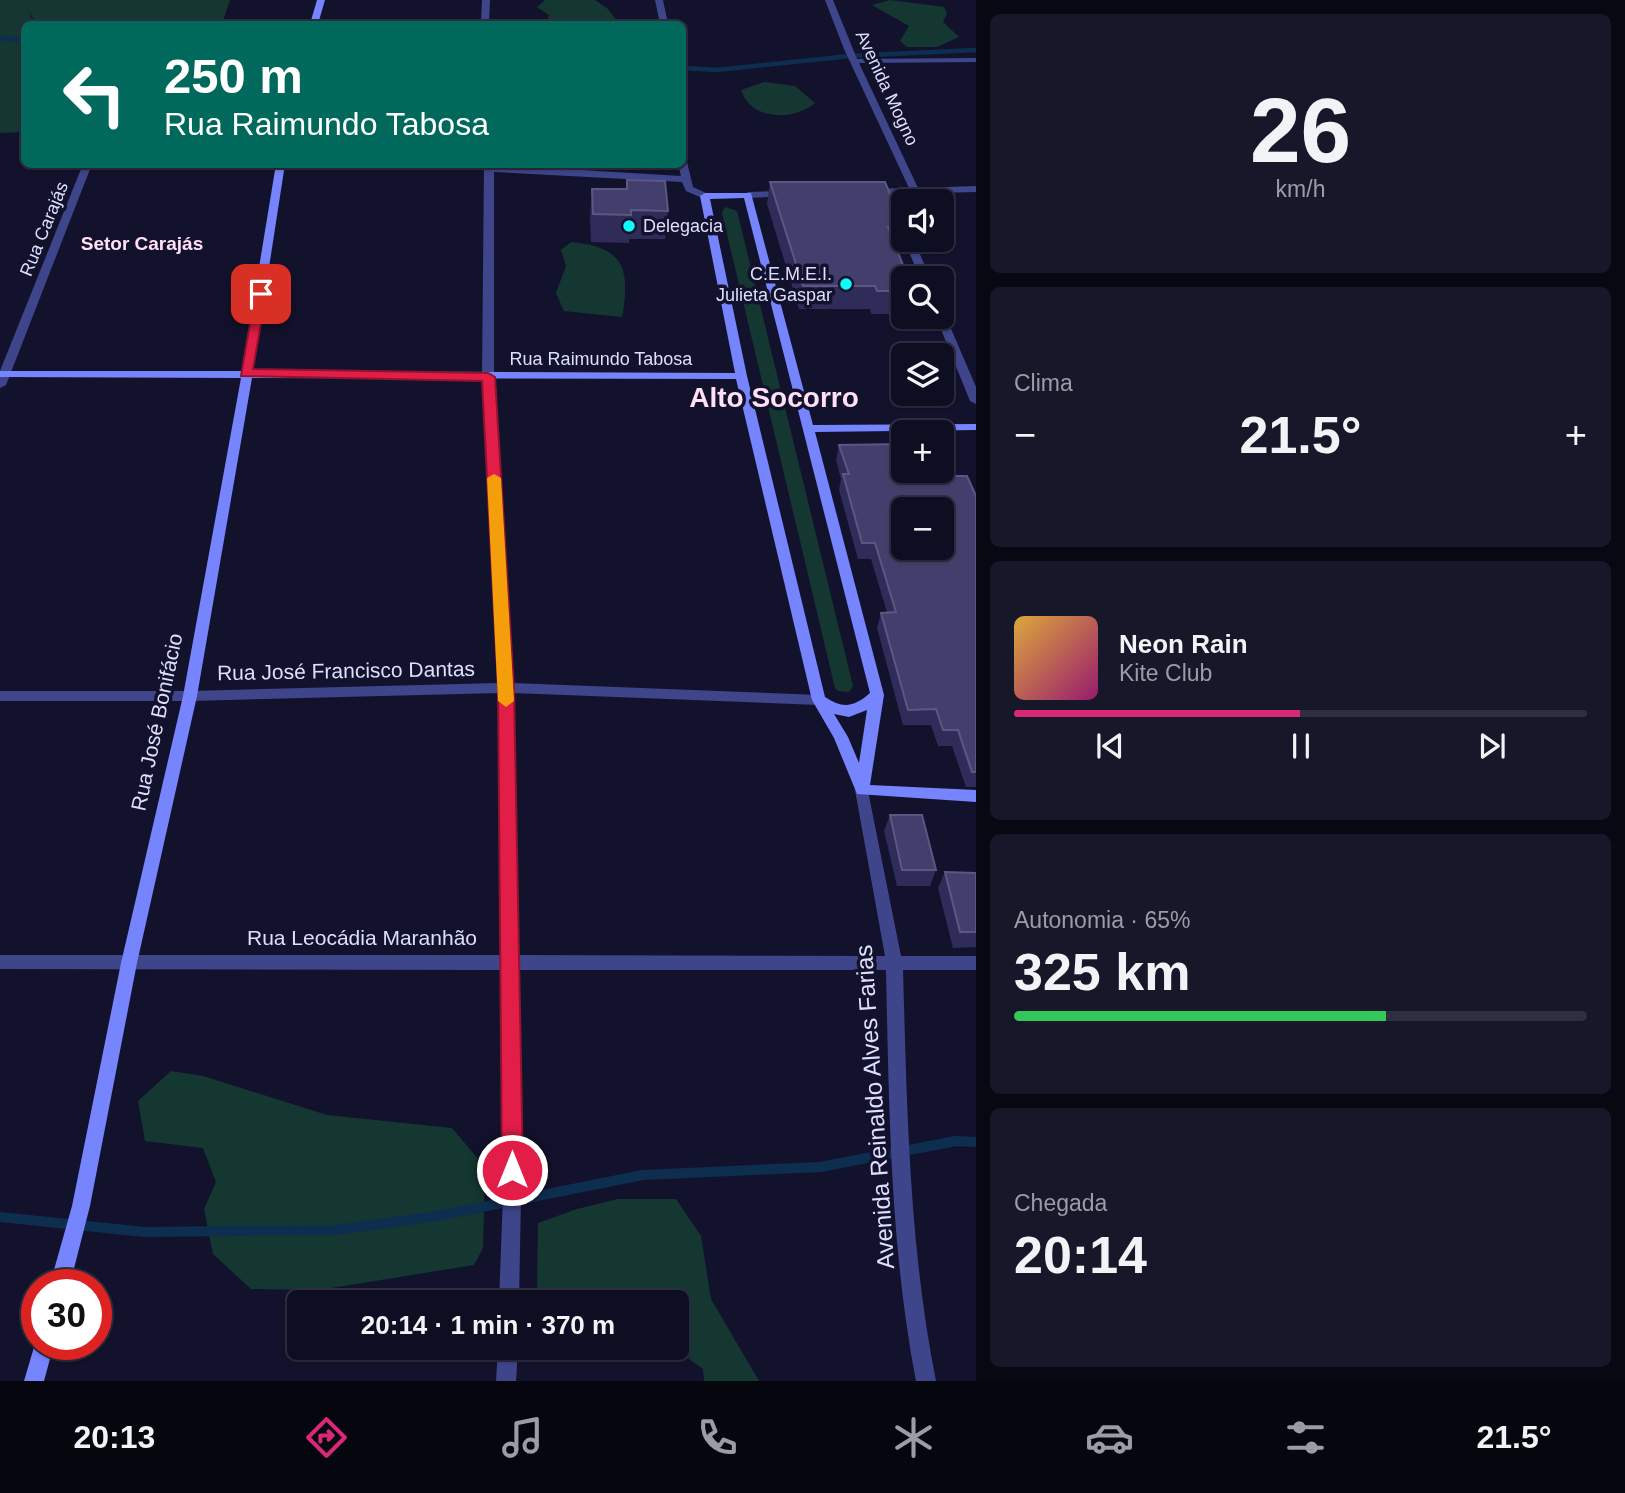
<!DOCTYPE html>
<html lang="pt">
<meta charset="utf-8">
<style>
:root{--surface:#0e0e22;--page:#17172a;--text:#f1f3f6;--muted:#9b9ca5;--line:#2e2e40;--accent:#db2777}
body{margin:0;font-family:Helvetica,sans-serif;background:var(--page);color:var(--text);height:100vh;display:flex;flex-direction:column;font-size:26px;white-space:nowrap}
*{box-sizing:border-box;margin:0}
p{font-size:23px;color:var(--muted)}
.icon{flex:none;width:38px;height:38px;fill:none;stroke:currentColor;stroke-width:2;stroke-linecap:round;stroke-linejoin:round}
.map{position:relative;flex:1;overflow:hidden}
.sheet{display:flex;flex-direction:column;gap:14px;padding:14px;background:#080813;width:649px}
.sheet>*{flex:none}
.top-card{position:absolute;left:21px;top:21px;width:665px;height:147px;border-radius:10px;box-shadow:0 2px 5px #0004,0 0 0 2px var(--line);background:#00695c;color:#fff;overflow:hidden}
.controls{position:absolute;left:891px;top:189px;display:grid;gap:14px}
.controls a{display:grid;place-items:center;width:63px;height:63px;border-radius:10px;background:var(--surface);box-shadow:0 2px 5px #0004,0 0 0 2px var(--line);font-size:35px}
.speed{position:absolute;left:21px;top:1269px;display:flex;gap:14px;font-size:35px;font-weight:700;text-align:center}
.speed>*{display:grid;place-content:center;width:91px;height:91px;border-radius:50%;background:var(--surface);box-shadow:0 2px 5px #0004,0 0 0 2px var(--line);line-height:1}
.speed .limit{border:10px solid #d22;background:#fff;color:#111}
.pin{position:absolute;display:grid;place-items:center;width:60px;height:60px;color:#fff;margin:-30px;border-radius:14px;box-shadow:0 4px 10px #0006}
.me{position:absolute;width:77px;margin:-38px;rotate:0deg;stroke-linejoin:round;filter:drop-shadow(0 0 5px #0008)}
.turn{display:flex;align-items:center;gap:24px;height:147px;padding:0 28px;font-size:32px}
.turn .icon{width:91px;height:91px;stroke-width:2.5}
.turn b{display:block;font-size:49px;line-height:60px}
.big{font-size:52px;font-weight:600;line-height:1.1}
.sheet .widget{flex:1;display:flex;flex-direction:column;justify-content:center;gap:10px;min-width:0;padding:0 24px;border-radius:10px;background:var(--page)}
.sheet .dial{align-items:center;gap:0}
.dial b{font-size:91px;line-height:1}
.song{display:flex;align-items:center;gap:21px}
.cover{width:84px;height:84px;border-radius:10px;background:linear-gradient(135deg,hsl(40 70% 55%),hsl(320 70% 35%))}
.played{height:7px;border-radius:4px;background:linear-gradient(90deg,var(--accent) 50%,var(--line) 50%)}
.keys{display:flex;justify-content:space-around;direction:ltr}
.heat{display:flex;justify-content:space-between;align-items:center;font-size:38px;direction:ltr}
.charge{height:10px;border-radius:5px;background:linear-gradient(90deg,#34c759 65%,var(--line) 0)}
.trip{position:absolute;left:287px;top:1290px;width:402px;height:70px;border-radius:10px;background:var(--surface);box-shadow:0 2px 5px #0004,0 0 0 2px var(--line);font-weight:600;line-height:70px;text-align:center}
.tab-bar{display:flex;height:112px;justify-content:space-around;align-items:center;background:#06060e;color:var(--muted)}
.tab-bar .icon{width:49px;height:49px}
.tab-bar .current{color:var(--accent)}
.tab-bar b{font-size:32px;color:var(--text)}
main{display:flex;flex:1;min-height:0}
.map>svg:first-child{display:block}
.green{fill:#153731}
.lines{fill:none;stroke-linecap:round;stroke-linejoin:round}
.stream-far1{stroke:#0e2e50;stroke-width:4.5}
.stream{stroke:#0e2e50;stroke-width:10}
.street{fill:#3e458b;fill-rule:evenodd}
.secondary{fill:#7684fd;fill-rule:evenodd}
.wall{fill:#2f2c5a}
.building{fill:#423f6c;stroke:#5a5883;stroke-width:2;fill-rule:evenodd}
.route{fill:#e11d48;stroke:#92132f;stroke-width:2}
.slow{fill:#f59e0b}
.poi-dot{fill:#0dfcf6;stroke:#13122d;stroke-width:2.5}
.labels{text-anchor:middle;stroke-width:7;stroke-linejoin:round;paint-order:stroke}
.far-street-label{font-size:18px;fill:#dedfff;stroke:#13122d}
.far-poi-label{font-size:18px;fill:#dedfff;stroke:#13122d;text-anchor:start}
.far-neighbourhood-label{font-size:19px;font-weight:bold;fill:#ffe0f7;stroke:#13122d}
.street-label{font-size:21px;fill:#dedfff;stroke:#13122d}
.near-street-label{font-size:24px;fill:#dedfff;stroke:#13122d}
.district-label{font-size:28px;font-weight:bold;fill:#ffe0f7;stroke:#13122d}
</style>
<main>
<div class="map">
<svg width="976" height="1381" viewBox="0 0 976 1381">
<rect width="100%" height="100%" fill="#13122d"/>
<g class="green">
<path d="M0,0H230L222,24H36L29,11L33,24H24V132L0,133Z"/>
<path d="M545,0H595L608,9L619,24H539L547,22L549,15L537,7Z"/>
<path d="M890,0L944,7L947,13L943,22L959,37L937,47H907L900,41L909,26L872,5Z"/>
<path d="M764,82L795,86L815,103C793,121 751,121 741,90Z"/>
<path d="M725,207L737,211L853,686L849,692L838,691L835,688L722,213Z"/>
<path d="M571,242C623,247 631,267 622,317L564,311L556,293L566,266L561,250Z"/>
<path d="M171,1071L203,1076L327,1115L452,1128L485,1167L483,1248L474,1265L319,1290L251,1289L213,1254L204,1209L216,1182L203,1148L145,1141L138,1101Z"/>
<path d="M618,1199H676L701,1236L711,1299L759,1381H704L703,1369L674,1348H677V1302H554L537,1291L538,1223L577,1209Z"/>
</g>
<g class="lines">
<g class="stream-far1">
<path d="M0,38L24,40"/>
<path d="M682,68L717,70L850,56L976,50"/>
</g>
<path class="stream" d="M0,1217L144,1232L336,1230L437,1216L643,1175L820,1167L956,1141L976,1142"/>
<g class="street">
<path d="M482,0H490L489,24H481Z"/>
<path d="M655,0H663L668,24H660Z"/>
<path d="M825,0H833L857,59L976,58V62L859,63L918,188L976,186V192L895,194L903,213V227L898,224L886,194H869L867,192L872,189L909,188L844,49Z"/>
<path d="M682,159L687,162L693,187L708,194V198H702L686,191L682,182L494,172V377L513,683L819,695L826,700L819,705L513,693L517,955L885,956L855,790L857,786H867L901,956H976V970H903C907,1108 909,1246 936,1381H916C890,1246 889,1107 886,970H518L521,1196L519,1302H499L503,1196L501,970L0,969V955H501L499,693L190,701H0V691H190L499,683L482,377L484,164L681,176L678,164H682Z"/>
<path d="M83,164H92L6,385L0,388V371Z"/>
<path d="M785,191L790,194L788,196L748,198L743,195L748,192Z"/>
<path d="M904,240H914L930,278H920Z"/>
<path d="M942,314L946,317L976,387V404L970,401L936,317H942Z"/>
<path d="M498,1348H518L516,1381H496Z"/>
</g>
<g class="secondary">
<path d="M317,0H325L318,24H310Z"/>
<path d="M276,164H285L253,371L735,373L700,196L705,193H751L813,425L976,424V430L815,432L884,695L870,785L976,790V802L857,794L834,738L812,700L736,379L252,378L197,696L137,963L90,1206L70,1284H50L72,1206L121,963L183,696L241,378L0,377V371H242ZM744,198L870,693C854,707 843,709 825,697L747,376L710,199ZM867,710L859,763L848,737L834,714L849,717Z"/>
<path d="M37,1337V1344H54L44,1381H24Z"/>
</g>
</g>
<g class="wall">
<path d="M627,180L668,211L665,239H629V243L591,242L590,217L592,189H626Z"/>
<path d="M770,182L903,225V231L899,249H897L903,278V314H871L870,309H799L767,204Z"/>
<path d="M839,445L903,471L954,476L976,496V787H966L952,746H938L931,725H903L877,628L881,613L887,612L871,559H858L839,490L841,479L836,460Z"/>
<path d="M890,815L936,870L930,886H897L884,831Z"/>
<path d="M945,872L976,873V947L953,948L938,888Z"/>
</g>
<g class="building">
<path d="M627,180L665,181L668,211L631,210V215L593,214L592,189H627Z"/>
<path d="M770,182H885L903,225V227H888L908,278H903V291H877L875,286H803Z"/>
<path d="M903,444V471H942V468H952L954,476H967L976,496V772H972L958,730H943L936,709L908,710L881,613L896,612L875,543H862L843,474H849L839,445ZM903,509H942V548H903Z"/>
<path d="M890,815H922L936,870H902Z"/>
<path d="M945,872L976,873V932H960Z"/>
</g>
<path class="route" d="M261,290L266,294L253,369L488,373L495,377L514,688L523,1170L519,1177L512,1180L505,1177L502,1170L498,688L482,381L241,376L255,294Z"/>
<path class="slow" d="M494,474L501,478L514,701L506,707L498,701L487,478Z"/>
<g class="poi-dot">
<circle cx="629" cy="226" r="7"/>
<circle cx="846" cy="284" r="7"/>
</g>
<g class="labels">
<g class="far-street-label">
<text transform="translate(887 88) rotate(65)" y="6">Avenida Mogno</text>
<text transform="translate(44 229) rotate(-68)" y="6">Rua Carajás</text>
<text x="601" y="365">Rua Raimundo Tabosa</text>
</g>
<g class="far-poi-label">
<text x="643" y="232">Delegacia</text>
<text x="832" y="280" text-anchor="end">C.E.M.E.I.<tspan x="832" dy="21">Julieta Gaspar</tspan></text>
</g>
<g class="far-neighbourhood-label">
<text x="142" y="250">Setor Carajás</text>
</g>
<g class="street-label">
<text transform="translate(346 671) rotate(-1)" y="7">Rua José Francisco Dantas</text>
<text transform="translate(157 722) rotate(-78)" y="7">Rua José Bonifácio</text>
<text x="362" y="945">Rua Leocádia Maranhão</text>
</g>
<g class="near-street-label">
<text transform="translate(875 1107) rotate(-94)" y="8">Avenida Reinaldo Alves Farias</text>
</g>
<g class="district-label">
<text x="774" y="407">Alto Socorro</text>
</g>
</g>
</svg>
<div class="controls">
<a><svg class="icon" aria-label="sound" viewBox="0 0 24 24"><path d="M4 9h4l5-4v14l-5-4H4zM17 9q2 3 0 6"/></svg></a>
<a><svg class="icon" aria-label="search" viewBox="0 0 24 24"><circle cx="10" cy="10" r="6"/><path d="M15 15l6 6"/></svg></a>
<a><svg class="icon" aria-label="layers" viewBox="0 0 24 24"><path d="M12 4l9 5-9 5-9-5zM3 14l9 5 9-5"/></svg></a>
<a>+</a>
<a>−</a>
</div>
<div class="speed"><div class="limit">30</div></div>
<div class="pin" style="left:261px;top:294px;background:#d93025"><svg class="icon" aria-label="arrive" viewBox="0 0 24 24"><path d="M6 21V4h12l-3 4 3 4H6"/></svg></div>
<svg class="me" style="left:512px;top:1170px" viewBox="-20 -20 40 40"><circle r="17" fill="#e11d48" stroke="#fff" stroke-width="3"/><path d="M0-11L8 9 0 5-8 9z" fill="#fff"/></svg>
<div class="trip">20:14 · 1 min · 370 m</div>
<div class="top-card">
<div class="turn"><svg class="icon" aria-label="left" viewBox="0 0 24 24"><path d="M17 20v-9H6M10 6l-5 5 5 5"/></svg><div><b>250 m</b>Rua Raimundo Tabosa</div></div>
</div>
</div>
<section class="sheet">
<div class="widget dial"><b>26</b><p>km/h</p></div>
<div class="widget"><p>Clima</p>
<div class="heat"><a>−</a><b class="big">21.5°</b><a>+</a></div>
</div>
<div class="widget">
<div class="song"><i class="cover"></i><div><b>Neon Rain</b><p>Kite Club</p></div></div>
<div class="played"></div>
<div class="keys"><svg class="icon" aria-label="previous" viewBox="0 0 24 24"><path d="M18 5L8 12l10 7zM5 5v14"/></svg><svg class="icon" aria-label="pause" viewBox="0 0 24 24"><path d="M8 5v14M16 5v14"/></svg><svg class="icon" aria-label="next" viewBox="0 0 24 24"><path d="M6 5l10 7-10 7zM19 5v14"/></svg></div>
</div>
<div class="widget"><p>Autonomia · 65%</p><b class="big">325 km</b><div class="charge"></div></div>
<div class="widget"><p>Chegada</p><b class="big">20:14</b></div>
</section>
</main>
<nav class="tab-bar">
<b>20:13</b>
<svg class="icon current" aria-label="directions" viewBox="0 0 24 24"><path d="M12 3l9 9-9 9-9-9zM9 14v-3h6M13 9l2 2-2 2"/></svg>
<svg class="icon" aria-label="music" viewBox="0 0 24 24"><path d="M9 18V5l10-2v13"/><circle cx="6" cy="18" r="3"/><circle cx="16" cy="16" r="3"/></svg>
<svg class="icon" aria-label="phone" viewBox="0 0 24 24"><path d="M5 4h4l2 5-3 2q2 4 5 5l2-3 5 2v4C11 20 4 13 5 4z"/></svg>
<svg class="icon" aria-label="climate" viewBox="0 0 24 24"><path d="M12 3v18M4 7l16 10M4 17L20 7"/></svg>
<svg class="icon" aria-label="car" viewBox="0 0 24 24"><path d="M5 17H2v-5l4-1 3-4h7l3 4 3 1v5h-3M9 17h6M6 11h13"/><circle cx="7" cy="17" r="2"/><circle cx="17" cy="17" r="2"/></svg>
<svg class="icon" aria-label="filters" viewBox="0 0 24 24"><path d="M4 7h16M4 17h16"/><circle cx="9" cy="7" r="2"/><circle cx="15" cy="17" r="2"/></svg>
<b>21.5°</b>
</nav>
